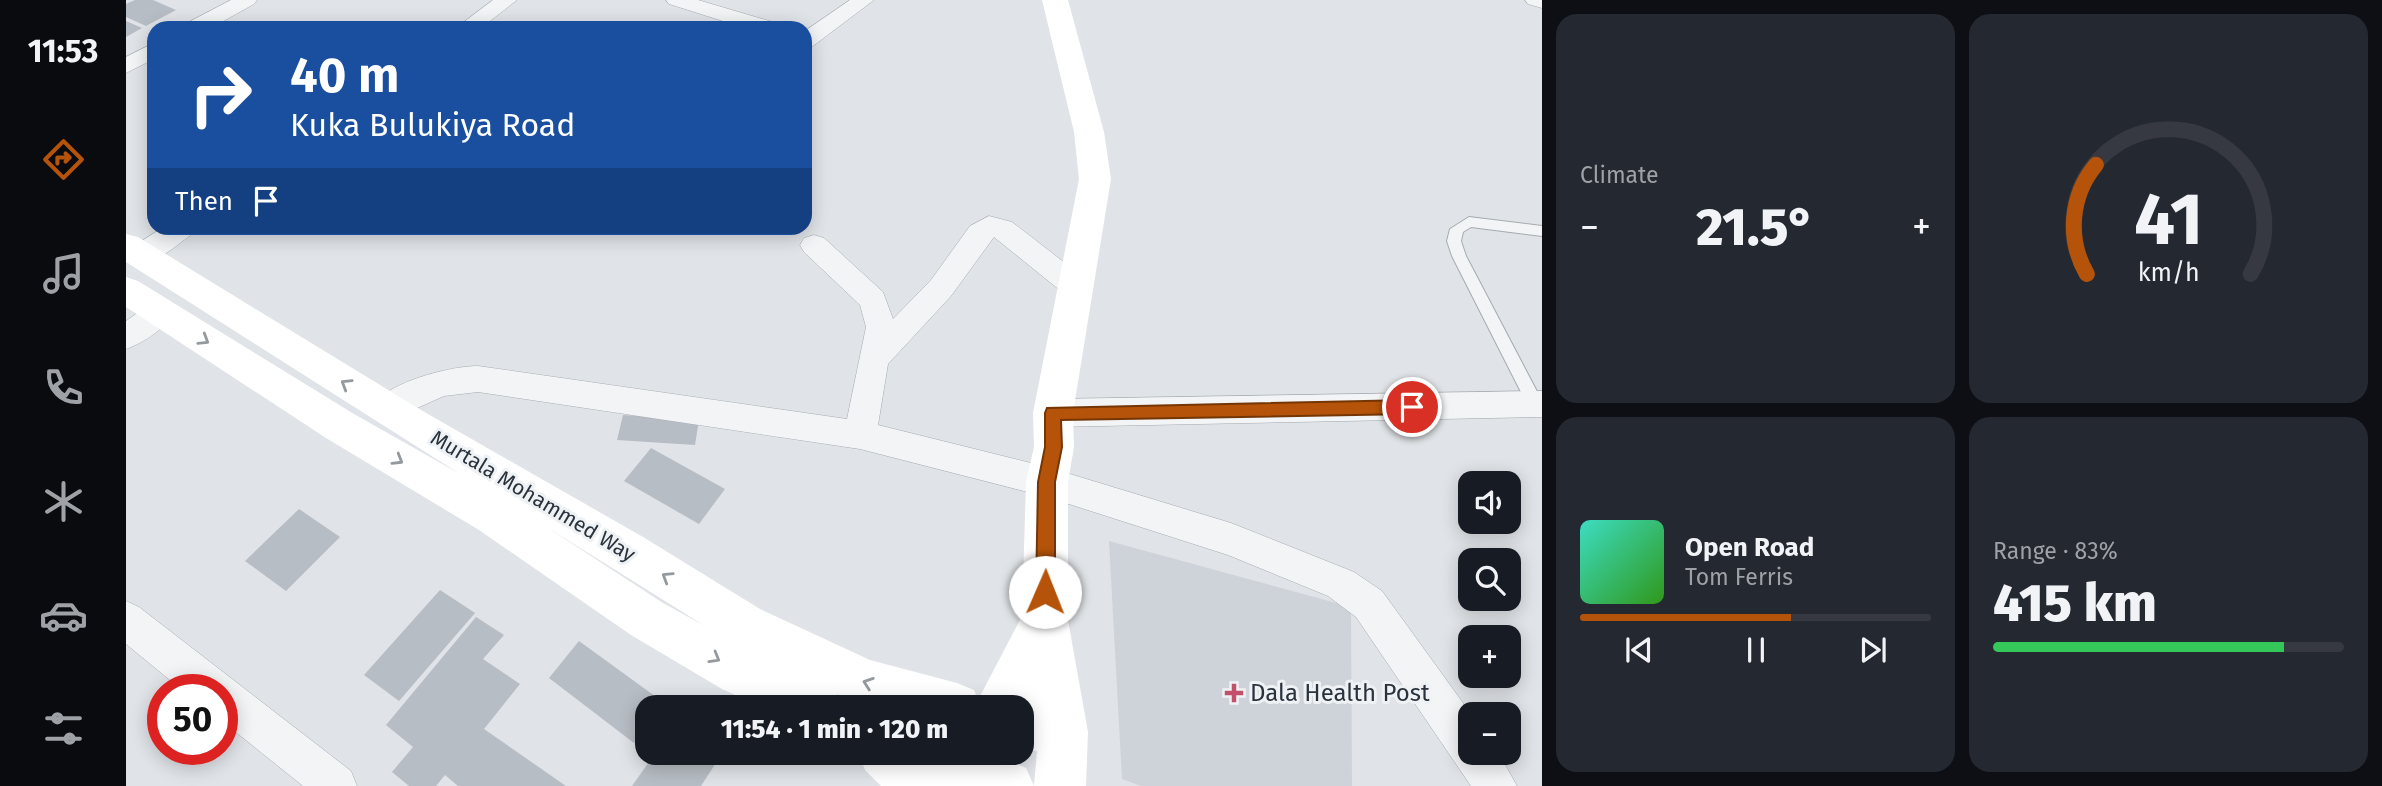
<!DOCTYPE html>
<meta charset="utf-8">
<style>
:root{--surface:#171b24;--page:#242831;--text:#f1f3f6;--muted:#9ea1a6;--line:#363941;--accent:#b45309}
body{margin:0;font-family:"Fira Sans",sans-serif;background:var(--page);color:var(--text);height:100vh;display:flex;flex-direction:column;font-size:26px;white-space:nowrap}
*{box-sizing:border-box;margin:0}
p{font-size:23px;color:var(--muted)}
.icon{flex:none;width:38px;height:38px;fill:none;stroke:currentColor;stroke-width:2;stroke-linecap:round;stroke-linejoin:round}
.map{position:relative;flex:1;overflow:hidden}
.panel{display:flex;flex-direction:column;gap:14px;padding:14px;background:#0d0f14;width:840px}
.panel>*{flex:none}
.banner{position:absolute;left:21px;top:21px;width:665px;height:214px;border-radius:21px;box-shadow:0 4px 18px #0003;background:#1a4fa0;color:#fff;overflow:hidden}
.fabs{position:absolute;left:1332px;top:471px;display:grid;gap:14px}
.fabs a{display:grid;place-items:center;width:63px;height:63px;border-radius:14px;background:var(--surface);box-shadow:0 4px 18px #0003;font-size:35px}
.speed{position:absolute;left:21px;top:674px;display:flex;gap:14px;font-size:35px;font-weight:700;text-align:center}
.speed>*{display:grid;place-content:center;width:91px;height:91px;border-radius:50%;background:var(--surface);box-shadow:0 4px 18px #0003;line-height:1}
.speed .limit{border:10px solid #d22;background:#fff;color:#111}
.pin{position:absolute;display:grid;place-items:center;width:60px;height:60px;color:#fff;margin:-30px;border:4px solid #fff;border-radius:50%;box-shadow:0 2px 7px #0007}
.me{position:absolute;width:77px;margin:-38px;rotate:1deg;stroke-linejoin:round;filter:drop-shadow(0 0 5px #0008)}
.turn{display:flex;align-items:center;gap:24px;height:147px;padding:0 28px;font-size:32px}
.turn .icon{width:91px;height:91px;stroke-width:2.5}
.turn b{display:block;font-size:49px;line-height:60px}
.then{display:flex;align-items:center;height:66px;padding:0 28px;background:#0003;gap:14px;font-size:26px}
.big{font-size:52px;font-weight:800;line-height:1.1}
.panel .card{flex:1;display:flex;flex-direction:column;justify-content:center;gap:10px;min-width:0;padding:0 24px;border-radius:21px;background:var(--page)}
.panel .dial{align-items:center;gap:0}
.dial svg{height:182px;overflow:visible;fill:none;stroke:var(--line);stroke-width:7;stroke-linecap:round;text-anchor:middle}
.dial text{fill:var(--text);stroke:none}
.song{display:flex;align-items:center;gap:21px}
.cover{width:84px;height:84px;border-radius:10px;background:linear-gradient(135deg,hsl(170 70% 55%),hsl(110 70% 35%))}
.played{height:7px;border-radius:4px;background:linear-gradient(90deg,var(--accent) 60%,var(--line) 60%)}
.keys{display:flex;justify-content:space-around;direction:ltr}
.heat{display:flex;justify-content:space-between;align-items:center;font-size:38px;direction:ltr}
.charge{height:10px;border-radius:5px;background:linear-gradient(90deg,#34c759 83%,var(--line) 0)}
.panel .tiles{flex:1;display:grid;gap:14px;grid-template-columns:repeat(2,1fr)}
.trip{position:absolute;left:509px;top:695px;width:399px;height:70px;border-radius:21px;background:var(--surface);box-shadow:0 4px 18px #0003;font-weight:800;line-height:70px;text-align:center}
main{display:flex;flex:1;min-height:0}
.tabs{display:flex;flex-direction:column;width:126px;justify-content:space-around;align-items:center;background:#090b0e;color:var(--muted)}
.tabs .icon{width:49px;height:49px}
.tabs .selected{color:var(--accent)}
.tabs b{font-size:32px;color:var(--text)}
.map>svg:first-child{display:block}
.built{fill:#ced3d9}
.building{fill:#b7bdc4}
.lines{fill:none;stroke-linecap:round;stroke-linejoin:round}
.service-casing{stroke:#a6abb1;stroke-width:2}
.minor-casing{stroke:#a6abb1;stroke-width:1}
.service{fill:#f2f4f6;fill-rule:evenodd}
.minor{fill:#f2f4f6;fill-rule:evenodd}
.secondary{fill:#fff;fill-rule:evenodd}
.oneway{stroke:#94999e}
.route{fill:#b45309;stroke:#753606;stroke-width:2}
.poi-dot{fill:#c2506b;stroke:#eff2f5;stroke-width:2.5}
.labels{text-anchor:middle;stroke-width:6;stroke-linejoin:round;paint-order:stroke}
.street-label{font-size:21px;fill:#2a333d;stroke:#eff2f5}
.near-poi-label{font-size:24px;fill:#2a333d;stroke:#eff2f5;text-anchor:start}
</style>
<main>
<nav class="tabs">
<b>11:53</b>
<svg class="icon selected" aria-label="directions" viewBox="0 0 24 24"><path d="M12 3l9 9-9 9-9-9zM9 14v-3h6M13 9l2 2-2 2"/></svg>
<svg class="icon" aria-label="music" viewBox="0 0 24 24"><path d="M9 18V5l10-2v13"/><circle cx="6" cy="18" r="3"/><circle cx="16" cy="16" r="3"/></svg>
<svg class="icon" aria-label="phone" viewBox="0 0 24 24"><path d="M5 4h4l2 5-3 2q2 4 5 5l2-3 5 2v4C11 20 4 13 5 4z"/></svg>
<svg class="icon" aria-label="climate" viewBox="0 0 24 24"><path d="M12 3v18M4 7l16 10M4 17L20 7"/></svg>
<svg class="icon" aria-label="car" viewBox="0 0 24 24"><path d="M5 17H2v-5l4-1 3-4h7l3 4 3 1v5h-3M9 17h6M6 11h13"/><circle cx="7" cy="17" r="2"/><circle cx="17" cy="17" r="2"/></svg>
<svg class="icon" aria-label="filters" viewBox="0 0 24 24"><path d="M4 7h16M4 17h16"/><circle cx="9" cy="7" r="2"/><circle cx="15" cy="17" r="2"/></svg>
</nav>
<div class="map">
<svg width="1416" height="786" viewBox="0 0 1416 786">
<rect width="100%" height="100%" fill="#e0e3e7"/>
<path class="built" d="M983,541L1225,607L1226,786H1015L996,779Z"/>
<g class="building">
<path d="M9,0H27L50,10L20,26L0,17V4Z"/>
<path d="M0,21L16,28L0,37Z"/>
<path d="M497,415L573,420L569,445L491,440Z"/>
<path d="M525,448L599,489L573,524L498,481Z"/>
<path d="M173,509L214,537L160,591L119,561Z"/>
<path d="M314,590L349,613L273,701L238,675Z"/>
<path d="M350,617L378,635L357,659L394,684L358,729L440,786H332L319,775L310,786H283L266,772L287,747L260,725Z"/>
<path d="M453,641L537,702L534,707H522V724L508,743L423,678Z"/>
<path d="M530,752H597L575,786H506Z"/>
</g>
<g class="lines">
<g class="service-casing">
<path id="service" d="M1343,217L1416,226V236L1345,227L1337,232L1335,241L1340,256L1416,401V410H1404L1326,256L1321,241L1324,229Z"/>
</g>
<g class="minor-casing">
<g id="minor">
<path d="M105,0H131L128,4L85,28H58L61,23Z"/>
<path d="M367,0H391L355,28H330Z"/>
<path d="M540,0H572L650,23L653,28H619L543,4Z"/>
<path d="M724,0H748L687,46L679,48V31Z"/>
<path d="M1399,0H1416V8L1402,4Z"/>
<path d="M28,43V59L0,73V57Z"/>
<path d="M863,216L886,222L961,280L965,288L961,296L951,299L941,296L868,237L825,296L762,364L752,425L921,467L1105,523L1228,572L1256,591L1345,714L1344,752H1372L1391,786H1345L1230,617L1202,596L1102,555L921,497L734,449L352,392L318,396L260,422L249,418L244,409C257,383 324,366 352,366L721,419L740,327L734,305L678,252L674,245L678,238L688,235L698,238L757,292L767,319L805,280L844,226Z"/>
<path d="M36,228H69L65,235C47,247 27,269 5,262L1,255L5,248Z"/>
<path d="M34,301L44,304L49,312C40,328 17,343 0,349V321L24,304Z"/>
<path d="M1416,391V417L927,427L916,423L911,413L916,403L927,399Z"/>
<path d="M0,601L13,607L225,771L231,786H177L96,721V690H56L0,644Z"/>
</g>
</g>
<use href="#service" class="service"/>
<use href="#minor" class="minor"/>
<g class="secondary">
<path d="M916,0H942L978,132L985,179L947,413L948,447L942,482V620L962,732L960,786H908L911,751L896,748V707H740L711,694L716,707H636L596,689L505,635L353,530L200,438L0,307V277L12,281L228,414L334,474L0,262V234L12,237L295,410L517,537L634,609L744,660L831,683L848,690L852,700L896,616L900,482L908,447L907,413L953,179L948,132ZM419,526L579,626L537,603Z"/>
<path d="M732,752H862L900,768L908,786H755L739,770Z"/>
</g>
</g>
<defs><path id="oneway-chevron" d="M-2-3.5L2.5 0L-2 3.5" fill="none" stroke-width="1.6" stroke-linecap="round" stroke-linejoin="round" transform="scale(1.75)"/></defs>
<g class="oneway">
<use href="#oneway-chevron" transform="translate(78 340) rotate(32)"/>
<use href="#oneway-chevron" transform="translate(220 384) rotate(-148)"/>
<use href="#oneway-chevron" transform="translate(272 460) rotate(31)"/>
<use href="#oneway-chevron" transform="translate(541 577) rotate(-148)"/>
<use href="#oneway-chevron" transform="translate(589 658) rotate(30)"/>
<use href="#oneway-chevron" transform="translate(742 683) rotate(-161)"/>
</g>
<path class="route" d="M1286,400L1291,402L1294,407L1291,412L1286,414L935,420L936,447L929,482V592L926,599L919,601L913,599L910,592L912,482L919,447V413L921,408Z"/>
<path class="poi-dot" d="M1104.5 682.5h7v7h7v7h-7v7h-7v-7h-7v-7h7z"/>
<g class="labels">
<g class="street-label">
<text transform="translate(407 496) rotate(31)" y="7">Murtala Mohammed Way</text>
</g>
<g class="near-poi-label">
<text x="1124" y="701">Dala Health Post</text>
</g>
</g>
</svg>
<div class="fabs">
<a><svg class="icon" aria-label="sound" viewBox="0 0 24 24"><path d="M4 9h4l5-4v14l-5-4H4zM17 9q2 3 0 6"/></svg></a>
<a><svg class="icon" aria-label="search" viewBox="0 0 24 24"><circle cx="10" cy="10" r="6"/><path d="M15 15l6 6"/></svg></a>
<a>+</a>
<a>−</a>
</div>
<div class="speed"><div class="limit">50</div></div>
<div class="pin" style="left:1286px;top:407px;background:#d93025"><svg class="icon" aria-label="arrive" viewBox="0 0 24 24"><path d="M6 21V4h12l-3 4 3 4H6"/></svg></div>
<svg class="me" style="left:919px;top:592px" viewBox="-20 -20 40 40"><circle r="19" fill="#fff"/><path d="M0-13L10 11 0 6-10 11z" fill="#b45309"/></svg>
<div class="trip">11:54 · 1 min · 120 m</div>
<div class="banner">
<div class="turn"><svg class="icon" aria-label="right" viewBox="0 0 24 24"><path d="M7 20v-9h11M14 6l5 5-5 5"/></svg><div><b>40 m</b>Kuka Bulukiya Road</div></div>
<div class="then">Then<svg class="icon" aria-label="arrive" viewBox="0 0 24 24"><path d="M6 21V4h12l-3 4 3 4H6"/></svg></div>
</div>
</div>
<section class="panel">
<div class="tiles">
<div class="card"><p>Climate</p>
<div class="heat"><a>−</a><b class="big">21.5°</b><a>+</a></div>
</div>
<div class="card dial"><svg viewBox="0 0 100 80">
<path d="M14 69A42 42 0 1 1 86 69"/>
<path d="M14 69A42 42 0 0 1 18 21" stroke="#b45309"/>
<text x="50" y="56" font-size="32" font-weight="700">41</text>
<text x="50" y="72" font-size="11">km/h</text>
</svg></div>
<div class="card">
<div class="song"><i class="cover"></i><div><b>Open Road</b><p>Tom Ferris</p></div></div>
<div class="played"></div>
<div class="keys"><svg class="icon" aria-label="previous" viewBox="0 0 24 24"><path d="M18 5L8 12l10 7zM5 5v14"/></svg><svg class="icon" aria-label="pause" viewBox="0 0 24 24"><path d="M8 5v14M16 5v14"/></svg><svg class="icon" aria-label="next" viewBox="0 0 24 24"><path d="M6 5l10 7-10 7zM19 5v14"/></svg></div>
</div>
<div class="card"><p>Range · 83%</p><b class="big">415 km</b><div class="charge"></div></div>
</div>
</section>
</main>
